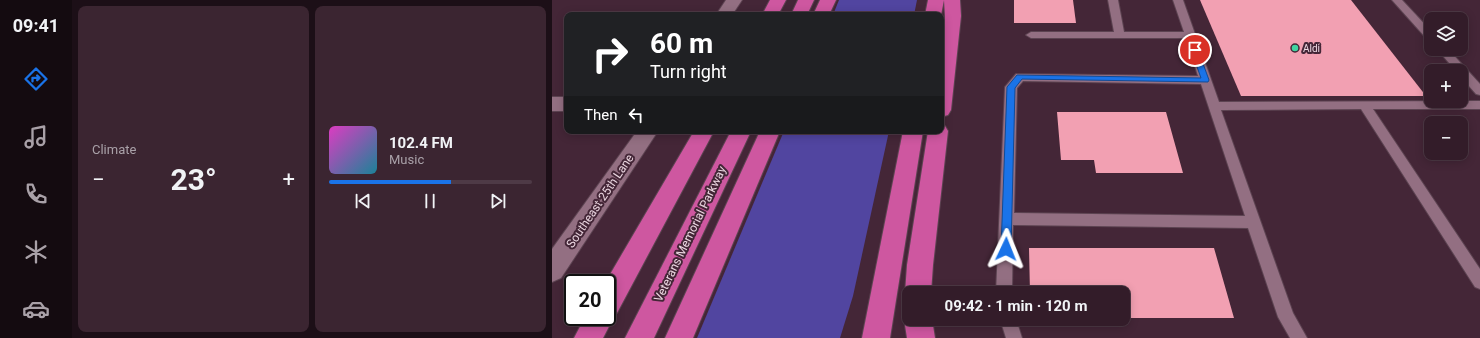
<!DOCTYPE html>
<meta charset="utf-8">
<style>
:root{--surface:#331c29;--page:#3b2531;--text:#f1f3f6;--muted:#a9a1a8;--line:#4e3a46;--accent:#1a73e8}
body{margin:0;font-family:Roboto,sans-serif;background:var(--page);color:var(--text);height:100vh;display:flex;flex-direction:column;font-size:15px;white-space:nowrap}
*{box-sizing:border-box;margin:0}
p{font-size:13px;color:var(--muted)}
.icon{flex:none;width:22px;height:22px;fill:none;stroke:currentColor;stroke-width:2;stroke-linecap:round;stroke-linejoin:round}
.map{position:relative;flex:1;overflow:hidden}
.side{display:flex;flex-direction:column;gap:6px;padding:6px;background:#1c0f17;width:480px}
.side>*{flex:none}
.banner{position:absolute;left:12px;top:12px;width:380px;height:122px;border-radius:8px;box-shadow:0 2px 10px #0003,0 0 0 1px var(--line);background:#202124;color:#fff;overflow:hidden}
.fabs{position:absolute;left:872px;top:12px;display:grid;gap:8px}
.fabs a{display:grid;place-items:center;width:44px;height:44px;border-radius:8px;background:var(--surface);box-shadow:0 2px 10px #0003,0 0 0 1px var(--line);font-size:20px}
.speed{position:absolute;left:12px;top:274px;display:flex;gap:8px;font-size:20px;font-weight:700;text-align:center}
.speed>*{display:grid;place-content:center;width:52px;height:52px;border-radius:50%;background:var(--surface);box-shadow:0 2px 10px #0003,0 0 0 1px var(--line);line-height:1}
.speed .limit{border:2px solid #111;border-radius:6px;background:#fff;color:#111}
.pin{position:absolute;display:grid;place-items:center;width:34px;height:34px;color:#fff;margin:-17px;border:2px solid #fff;border-radius:50%;box-shadow:0 1px 4px #0007}
.me{position:absolute;width:44px;margin:-22px;rotate:2deg;stroke-linejoin:round;filter:drop-shadow(0 0 3px #0008)}
.turn{display:flex;align-items:center;gap:14px;height:84px;padding:0 20px;font-size:18px}
.turn .icon{width:52px;height:52px;stroke-width:2.5}
.turn b{display:block;font-size:28px;line-height:34px}
.then{display:flex;align-items:center;height:38px;padding:0 20px;background:#0003;gap:8px;font-size:15px}
.big{font-size:30px;font-weight:700;line-height:1.1}
.side .tile{flex:1;display:flex;flex-direction:column;justify-content:center;gap:6px;min-width:0;padding:0 14px;border-radius:8px;background:var(--page)}
.song{display:flex;align-items:center;gap:12px}
.cover{width:48px;height:48px;border-radius:6px;background:linear-gradient(135deg,hsl(310 70% 55%),hsl(190 70% 35%))}
.played{height:4px;border-radius:2px;background:linear-gradient(90deg,var(--accent) 60%,var(--line) 60%)}
.keys{display:flex;justify-content:space-around;direction:ltr}
.heat{display:flex;justify-content:space-between;align-items:center;font-size:22px;direction:ltr}
.side .tiles{flex:1;display:grid;gap:6px;grid-template-columns:repeat(2,1fr)}
.trip{position:absolute;left:350px;top:286px;width:228px;height:40px;border-radius:8px;background:var(--surface);box-shadow:0 2px 10px #0003,0 0 0 1px var(--line);font-weight:700;line-height:40px;text-align:center}
main{display:flex;flex:1;min-height:0}
.tabs{display:flex;flex-direction:column;width:72px;justify-content:space-around;align-items:center;background:#140b10;color:var(--muted)}
.tabs .icon{width:28px;height:28px}
.tabs .active{color:var(--accent)}
.tabs b{font-size:18px;color:var(--text)}
.map>svg:first-child{display:block}
.green{fill:#5145a0}
.building{fill:#f2a0b2}
.lines{fill:none;stroke-linecap:round;stroke-linejoin:round}
.lane-casing{stroke:#5c4351;stroke-width:2}
.street-casing{stroke:#5c4351;stroke-width:2}
.highway-casing{stroke:#5c4351;stroke-width:2}
.lane{fill:#936f82;fill-rule:evenodd}
.street{fill:#936f82;fill-rule:evenodd}
.highway{fill:#ce57a0;fill-rule:evenodd}
.route{fill:#1a73e8;stroke:#114b97}
.poi-dot{fill:#41d4a1;stroke:#442637;stroke-width:1.5}
.labels{text-anchor:middle;stroke-width:4;stroke-linejoin:round;paint-order:stroke}
.far-poi-label{font-size:10px;fill:#edd9e3;stroke:#442637;text-anchor:start}
.street-label{font-size:12px;fill:#edd9e3;stroke:#442637}
</style>
<main>
<nav class="tabs">
<b>09:41</b>
<svg class="icon active" aria-label="directions" viewBox="0 0 24 24"><path d="M12 3l9 9-9 9-9-9zM9 14v-3h6M13 9l2 2-2 2"/></svg>
<svg class="icon" aria-label="music" viewBox="0 0 24 24"><path d="M9 18V5l10-2v13"/><circle cx="6" cy="18" r="3"/><circle cx="16" cy="16" r="3"/></svg>
<svg class="icon" aria-label="phone" viewBox="0 0 24 24"><path d="M5 4h4l2 5-3 2q2 4 5 5l2-3 5 2v4C11 20 4 13 5 4z"/></svg>
<svg class="icon" aria-label="climate" viewBox="0 0 24 24"><path d="M12 3v18M4 7l16 10M4 17L20 7"/></svg>
<svg class="icon" aria-label="car" viewBox="0 0 24 24"><path d="M5 17H2v-5l4-1 3-4h7l3 4 3 1v5h-3M9 17h6M6 11h13"/><circle cx="7" cy="17" r="2"/><circle cx="17" cy="17" r="2"/></svg>
</nav>
<section class="side">
<div class="tiles">
<div class="tile"><p>Climate</p>
<div class="heat"><a>−</a><b class="big">23°</b><a>+</a></div>
</div>
<div class="tile">
<div class="song"><i class="cover"></i><div><b>102.4 FM</b><p>Music</p></div></div>
<div class="played"></div>
<div class="keys"><svg class="icon" aria-label="previous" viewBox="0 0 24 24"><path d="M18 5L8 12l10 7zM5 5v14"/></svg><svg class="icon" aria-label="pause" viewBox="0 0 24 24"><path d="M8 5v14M16 5v14"/></svg><svg class="icon" aria-label="next" viewBox="0 0 24 24"><path d="M6 5l10 7-10 7zM19 5v14"/></svg></div>
</div>
</div>
</section>
<div class="map">
<svg width="928" height="338" viewBox="0 0 928 338">
<rect width="100%" height="100%" fill="#442637"/>
<g class="green">
<path d="M287,0H365L362,15H281Z"/>
<path d="M232,131H337L301,296L288,338H145Z"/>
</g>
<g class="building">
<path d="M462,0H521L524,23H462Z"/>
<path d="M648,0H799L874,96H689Z"/>
<path d="M505,112H614L631,173H544L542,160H509Z"/>
<path d="M477,248H662L682,318H571V293H478Z"/>
</g>
<g class="lines">
<g class="lane-casing">
<g id="lane">
<path d="M556,0H566L572,32H632L621,0H631L667,102L928,101V109H821L928,269V289L923,287L809,109L669,110L741,313L755,338H738L726,317L696,228L461,225L460,293H444L453,87L464,74L646,76L634,38H479L474,35L479,32H562ZM471,81L649,84L693,216L462,213L465,88Z"/>
<path d="M840,0H850L879,31V40L875,39Z"/>
<path d="M885,49H896L928,84V95L924,94L909,77V71H904Z"/>
<path d="M448,319H464L470,338H454Z"/>
</g>
</g>
<g class="street-casing">
<g id="street">
<path d="M174,0H190L180,15H164Z"/>
<rect x="0" y="97" width="15" height="14"/>
<path d="M85,131H106L9,278L0,282V249Z"/>
</g>
</g>
<g class="highway-casing">
<g id="highway">
<path d="M218,0H234L226,15H210Z"/>
<path d="M246,0H262L255,15H239Z"/>
<path d="M268,0H284L277,15H261Z"/>
<path d="M376,0H392L389,15H373Z"/>
<path d="M392,0H408L409,16L399,110L396,115L389,117V42L393,16Z"/>
<path d="M389,125L393,126L396,131L381,265L379,293H357V302L353,293L355,265L376,131H389Z"/>
<path d="M142,131H162L65,313L61,314L62,317L51,338H22L33,317H55V283H53Z"/>
<path d="M179,131H199L102,338H73Z"/>
<path d="M208,131H228L141,338H113Z"/>
<path d="M351,131H371L338,338H310Z"/>
<path d="M357,309V319H380L383,338H355L352,319Z"/>
</g>
</g>
<use href="#lane" class="lane"/>
<use href="#street" class="street"/>
<use href="#highway" class="highway"/>
</g>
<path class="route" d="M643,48L646,50L657,80L656,82L470,79L463,88L459,249L457,252L454,253L450,252L449,249L455,87L465,75L649,78L639,50Z"/>
<circle class="poi-dot" cx="743" cy="48" r="4"/>
<g class="labels">
<g class="far-poi-label">
<text x="751" y="52">Aldi</text>
</g>
<g class="street-label">
<text transform="translate(48 201) rotate(-56)" y="4">Southeast 25th Lane</text>
<text transform="translate(138 234) rotate(-64)" y="4">Veterans Memorial Parkway</text>
</g>
</g>
</svg>
<div class="fabs">
<a><svg class="icon" aria-label="layers" viewBox="0 0 24 24"><path d="M12 4l9 5-9 5-9-5zM3 14l9 5 9-5"/></svg></a>
<a>+</a>
<a>−</a>
</div>
<div class="speed"><div class="limit">20</div></div>
<div class="pin" style="left:643px;top:50px;background:#d93025"><svg class="icon" aria-label="arrive" viewBox="0 0 24 24"><path d="M6 21V4h12l-3 4 3 4H6"/></svg></div>
<svg class="me" style="left:454px;top:249px" viewBox="-20 -20 40 40"><path d="M0-17L14 15 0 8-14 15z" fill="#1a73e8" stroke="#fff" stroke-width="4"/></svg>
<div class="trip">09:42 · 1 min · 120 m</div>
<div class="banner">
<div class="turn"><svg class="icon" aria-label="right" viewBox="0 0 24 24"><path d="M7 20v-9h11M14 6l5 5-5 5"/></svg><div><b>60 m</b>Turn right</div></div>
<div class="then">Then<svg class="icon" aria-label="left" viewBox="0 0 24 24"><path d="M17 20v-9H6M10 6l-5 5 5 5"/></svg></div>
</div>
</div>
</main>
